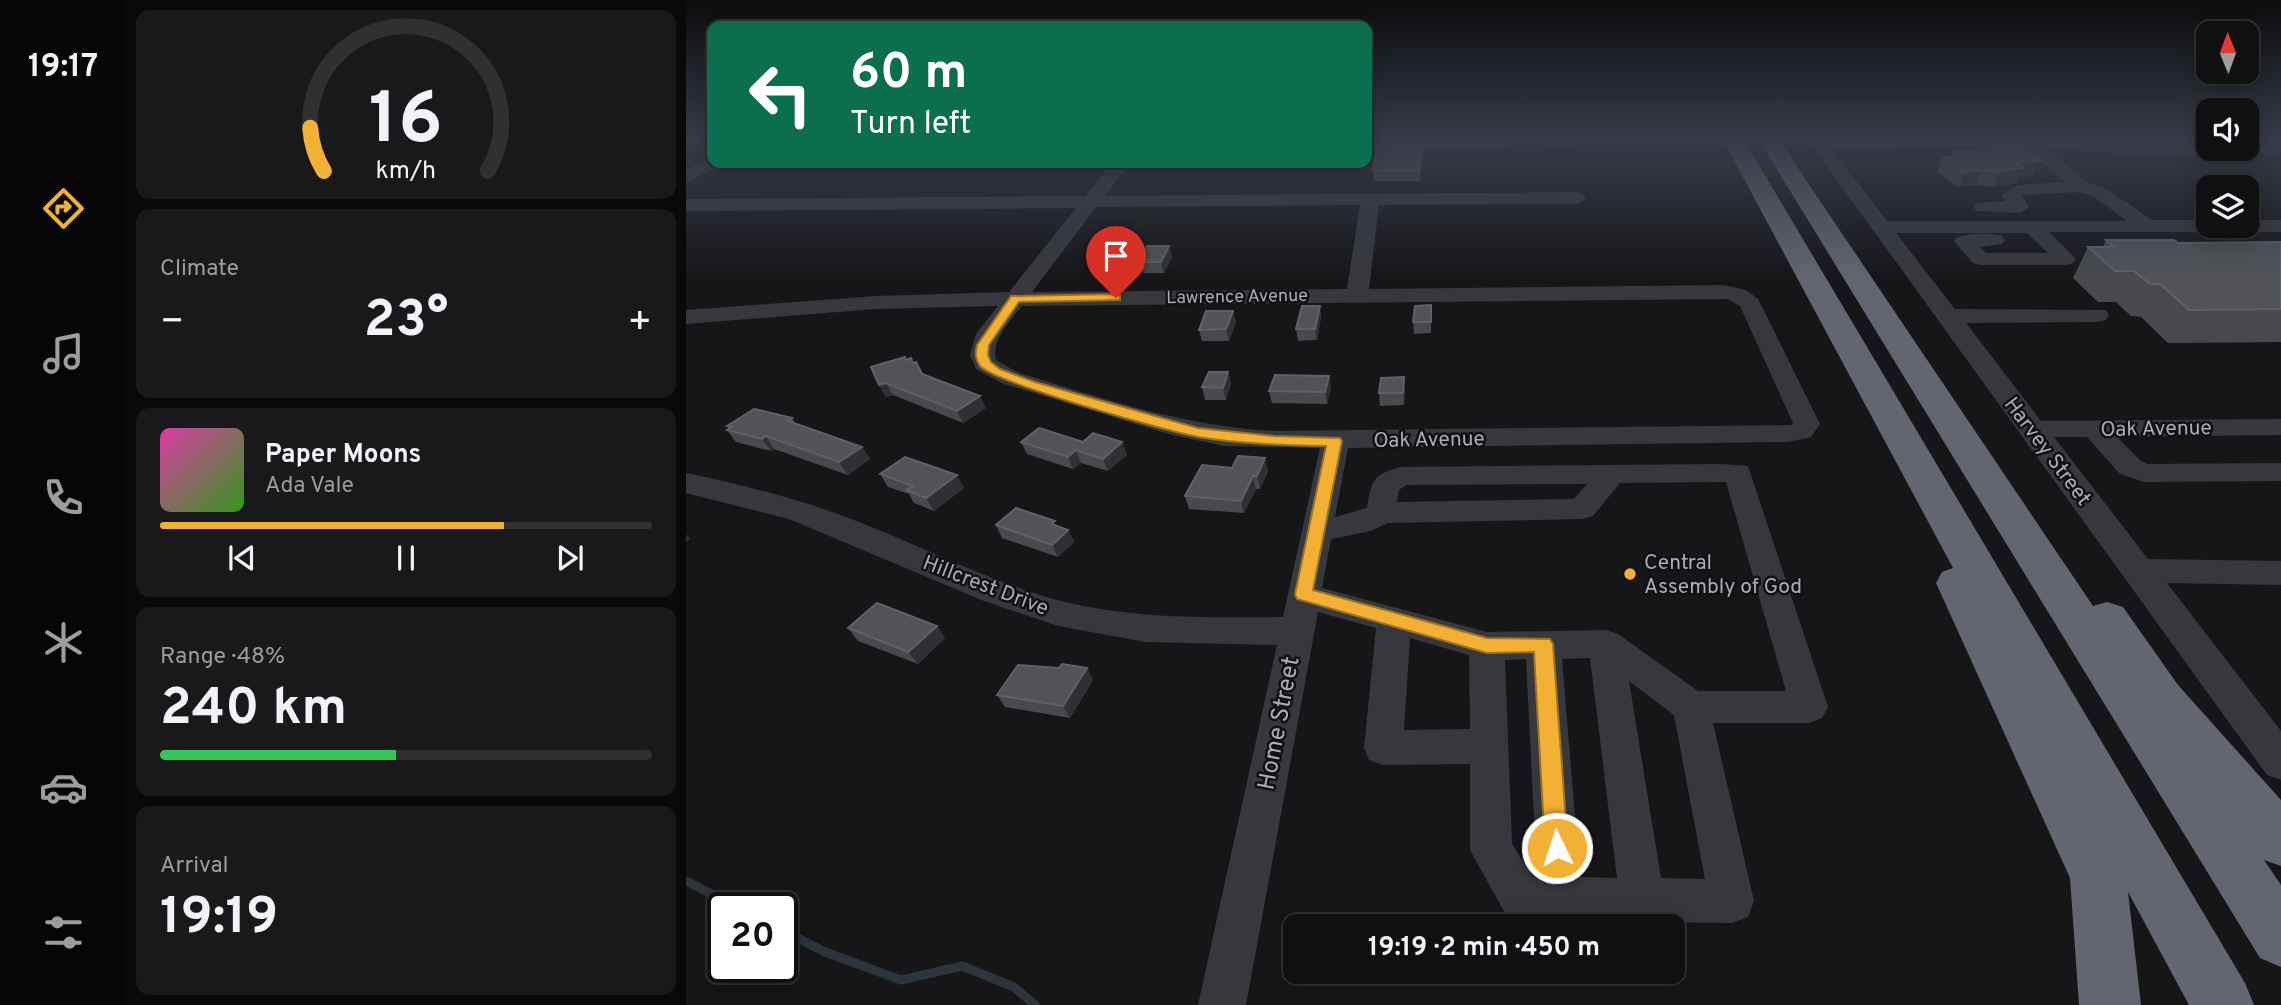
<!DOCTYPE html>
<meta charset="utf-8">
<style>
:root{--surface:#101012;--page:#19191b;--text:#f1f3f6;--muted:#9c9d9f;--line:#303032;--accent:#f2b134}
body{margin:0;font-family:Overpass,sans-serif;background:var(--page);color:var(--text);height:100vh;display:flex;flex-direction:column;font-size:26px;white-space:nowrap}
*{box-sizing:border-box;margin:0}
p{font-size:23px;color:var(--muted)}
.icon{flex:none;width:38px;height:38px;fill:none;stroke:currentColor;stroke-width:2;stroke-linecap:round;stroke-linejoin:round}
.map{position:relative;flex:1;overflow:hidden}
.drawer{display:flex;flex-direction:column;gap:10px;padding:10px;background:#09090a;width:560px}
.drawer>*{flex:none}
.banner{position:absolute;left:21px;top:21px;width:665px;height:147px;border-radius:14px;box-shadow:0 4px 18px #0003,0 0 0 2px var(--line);background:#0b6e4f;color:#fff;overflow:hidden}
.needle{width:46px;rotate:359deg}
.controls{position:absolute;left:1510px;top:21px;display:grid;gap:14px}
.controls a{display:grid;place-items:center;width:63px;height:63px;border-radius:14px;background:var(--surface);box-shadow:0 4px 18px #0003,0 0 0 2px var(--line);font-size:35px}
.speed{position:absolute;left:21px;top:892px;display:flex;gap:14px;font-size:35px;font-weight:700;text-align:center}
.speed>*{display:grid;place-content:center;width:91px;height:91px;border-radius:50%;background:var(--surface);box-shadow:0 4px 18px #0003,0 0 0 2px var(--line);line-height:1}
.speed .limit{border:4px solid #111;border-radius:10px;background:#fff;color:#111}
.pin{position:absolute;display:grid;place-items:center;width:60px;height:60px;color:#fff;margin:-72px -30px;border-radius:50% 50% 50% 0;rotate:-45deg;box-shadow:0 0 7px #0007}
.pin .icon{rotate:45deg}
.me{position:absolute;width:77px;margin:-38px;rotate:356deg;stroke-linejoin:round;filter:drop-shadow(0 0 5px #0008)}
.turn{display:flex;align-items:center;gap:24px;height:147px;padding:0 28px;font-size:32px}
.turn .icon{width:91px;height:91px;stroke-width:2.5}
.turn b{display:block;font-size:49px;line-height:60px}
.big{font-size:52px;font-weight:700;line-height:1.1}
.drawer .tile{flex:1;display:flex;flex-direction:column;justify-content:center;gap:10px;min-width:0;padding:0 24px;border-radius:14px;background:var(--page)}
.drawer .dial{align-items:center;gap:0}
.dial svg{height:182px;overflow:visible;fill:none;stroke:var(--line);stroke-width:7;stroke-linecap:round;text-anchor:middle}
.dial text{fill:var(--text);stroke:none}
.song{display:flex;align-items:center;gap:21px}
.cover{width:84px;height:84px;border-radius:10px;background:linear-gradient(135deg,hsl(320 70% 55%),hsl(110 70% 35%))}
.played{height:7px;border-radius:4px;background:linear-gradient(90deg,var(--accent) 70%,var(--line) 70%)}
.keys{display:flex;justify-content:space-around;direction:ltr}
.heat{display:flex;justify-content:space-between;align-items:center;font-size:38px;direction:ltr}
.charge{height:10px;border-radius:5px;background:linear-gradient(90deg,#34c759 48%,var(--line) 0)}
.trip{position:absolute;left:597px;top:914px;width:402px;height:70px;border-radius:14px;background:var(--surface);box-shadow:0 4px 18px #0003,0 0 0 2px var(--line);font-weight:700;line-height:70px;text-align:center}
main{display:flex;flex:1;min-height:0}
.tabs{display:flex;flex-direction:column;width:126px;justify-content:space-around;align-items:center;background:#060607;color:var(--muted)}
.tabs .icon{width:49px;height:49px}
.tabs .on{color:var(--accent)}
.tabs b{font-size:32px;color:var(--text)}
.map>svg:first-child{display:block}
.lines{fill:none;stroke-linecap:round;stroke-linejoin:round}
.stream{stroke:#2c353c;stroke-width:9}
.minor{fill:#37383d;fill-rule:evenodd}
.highway{fill:#63666e;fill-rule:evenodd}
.wall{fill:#47494d}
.shaded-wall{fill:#2f3033}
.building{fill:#525359;stroke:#5f6168;stroke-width:2}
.route{fill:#f2b134;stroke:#9d7322;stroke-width:2}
.poi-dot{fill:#f2b134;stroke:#111113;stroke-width:2.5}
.labels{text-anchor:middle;stroke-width:5;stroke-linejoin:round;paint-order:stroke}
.far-street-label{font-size:18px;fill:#a8adb8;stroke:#111113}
.street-label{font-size:21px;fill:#a8adb8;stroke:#111113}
.poi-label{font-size:21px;fill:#a8adb8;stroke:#111113;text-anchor:start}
.near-street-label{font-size:24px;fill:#a8adb8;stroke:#111113}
</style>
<main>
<nav class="tabs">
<b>19:17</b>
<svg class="icon on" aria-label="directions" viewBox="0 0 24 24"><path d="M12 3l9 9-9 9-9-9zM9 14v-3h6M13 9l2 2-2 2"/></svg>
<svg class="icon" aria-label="music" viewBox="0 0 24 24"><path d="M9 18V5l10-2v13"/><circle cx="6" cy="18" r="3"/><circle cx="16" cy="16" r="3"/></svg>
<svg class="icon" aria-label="phone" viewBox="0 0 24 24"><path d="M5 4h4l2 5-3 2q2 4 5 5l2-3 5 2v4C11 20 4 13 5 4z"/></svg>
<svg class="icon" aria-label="climate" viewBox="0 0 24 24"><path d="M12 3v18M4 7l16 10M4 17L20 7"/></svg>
<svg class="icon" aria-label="car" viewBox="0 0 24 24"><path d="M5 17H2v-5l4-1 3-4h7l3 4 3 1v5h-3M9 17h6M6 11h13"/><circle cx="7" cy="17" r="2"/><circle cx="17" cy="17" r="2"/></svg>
<svg class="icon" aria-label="filters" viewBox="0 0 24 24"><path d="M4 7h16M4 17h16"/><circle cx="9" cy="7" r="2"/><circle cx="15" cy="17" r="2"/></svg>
</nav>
<section class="drawer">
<div class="tile dial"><svg viewBox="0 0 100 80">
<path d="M14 69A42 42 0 1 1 86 69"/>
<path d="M14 69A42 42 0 0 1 8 50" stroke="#f2b134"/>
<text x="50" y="56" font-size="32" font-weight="700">16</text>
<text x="50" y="72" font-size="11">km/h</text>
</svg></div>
<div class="tile"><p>Climate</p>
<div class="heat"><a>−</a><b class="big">23°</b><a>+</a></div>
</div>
<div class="tile">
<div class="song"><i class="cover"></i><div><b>Paper Moons</b><p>Ada Vale</p></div></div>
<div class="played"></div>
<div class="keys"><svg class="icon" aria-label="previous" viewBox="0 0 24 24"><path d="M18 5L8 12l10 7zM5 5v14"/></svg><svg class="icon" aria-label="pause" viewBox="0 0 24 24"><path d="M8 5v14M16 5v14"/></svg><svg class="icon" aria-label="next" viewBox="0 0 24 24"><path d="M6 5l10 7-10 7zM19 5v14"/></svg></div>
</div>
<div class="tile"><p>Range · 48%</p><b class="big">240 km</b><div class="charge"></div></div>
<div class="tile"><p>Arrival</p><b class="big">19:19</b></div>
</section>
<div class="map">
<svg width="1595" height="1005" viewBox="0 0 1595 1005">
<rect width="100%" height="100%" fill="#161618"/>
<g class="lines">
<g class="stream">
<path d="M0,881L53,908"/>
<path d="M96,930L139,952L215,980L276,966L328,987L349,1005"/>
</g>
<g class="minor">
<path d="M1122,140H1393L1442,144L1522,143V149H1561V143H1595V153L1442,154L1354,147L1371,157L1402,183L1419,188L1466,220H1522V226H1561V220H1595V232H1363L1390,259L1387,263L1380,265H1294L1287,263L1268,241L1271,237C1285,233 1302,232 1316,236L1319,240L1316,244L1294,247L1300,253H1362L1341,233H1210L1269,309L1420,310L1423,315L1420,320L1412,322L1280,323L1355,421L1595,419V435L1431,437L1454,460L1461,464L1595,463V481L1458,482L1434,474L1401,437H1368L1462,559L1595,561V585L1481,583L1595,731V780L1581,775ZM1330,147L1359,165L1379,182L1332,185L1315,195L1319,201L1290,203L1288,207L1290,211L1334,213L1343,207L1336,195L1392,192L1407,196L1441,221H1201L1145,148Z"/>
<path d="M26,157V163H34L32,166L0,183V170Z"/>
<path d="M426,163H444L419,196L892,192L901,198L892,204L693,205L683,289L1038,285L1060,290L1072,299L1134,424L1125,437L1103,442L662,448L649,517L681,508C685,481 687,474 715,467L1035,464L1062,466L1142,707L1136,718L1123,723H1027L1068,901L1062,917L1046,923L836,921L820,915L784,850V764L697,765L683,760L678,748L690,628L632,612L560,1005H512L591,645L460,642L372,626L298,601L103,519L0,493V473C59,485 117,500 173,522C240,548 306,583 375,601C448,619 522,618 597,617L634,448L539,446L486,435L315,383L290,369L284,355L290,334L312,306L190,309L0,324V310L190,296L323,292L390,208L0,211V199L399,196ZM674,205L661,289L346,292L410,207ZM1042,299L1054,306L1107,423L1106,425L588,431C496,426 420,399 333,373L310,360C305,340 324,321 336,306ZM1040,482L1100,691H1012L932,634L920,630L801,632L636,588L645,539L685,531L702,523L896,519L907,516L934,483ZM901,484L888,499L711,502L713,490L720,485ZM724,638L783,655L784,729L718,730ZM904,658L931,878L894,877L876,659ZM840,659L851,877H847L826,844L819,660ZM943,681L988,715L1019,879L975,878Z"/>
</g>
<g class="highway">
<path d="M1037,140H1058L1559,983L1568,1005H1503L1442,892L1455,1005H1393L1384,878L1250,583L1256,572L1267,568Z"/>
<path d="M1073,140H1093L1407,606L1421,602L1437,607L1492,685L1595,800V866L1578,860L1595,885V967L1574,958Z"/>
</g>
</g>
<g class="wall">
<path d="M692,140H823V147H737L734,181H688L687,171Z"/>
<path d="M858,140H888V146H860Z"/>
<path d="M1268,152L1347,176L1333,177L1331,183L1307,187L1290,185L1272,187L1251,172L1256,157L1267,156Z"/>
<path d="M1420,240L1492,243L1595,242V342L1482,343L1455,317L1445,316L1430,302H1412L1387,278L1402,247H1417Z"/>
<path d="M483,246L486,257L478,273H456L453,262Z"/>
<path d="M745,305V333L728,334L727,322Z"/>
<path d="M634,306L635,317L631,340L612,341L610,329Z"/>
<path d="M547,311L550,322L543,341H516L513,330Z"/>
<path d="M220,360L228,363L230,362L237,374L300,408L277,423L207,395L200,397L193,385Z"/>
<path d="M643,376L645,388L641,404L586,403L583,391Z"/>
<path d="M545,384L540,400H519L516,387Z"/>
<path d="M719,389L718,405L694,406L693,393Z"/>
<path d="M106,418L110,424L176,447L184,459L162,475L88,449L85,451L50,442L41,430L43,429L41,426Z"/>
<path d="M335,442H436L441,455L422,471L395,463L387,469L341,454Z"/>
<path d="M582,471L574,489H570L558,513L503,509L499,496Z"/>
<path d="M194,474L278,488L248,511L228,503L223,494L202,487Z"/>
<path d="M310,525L372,526L382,530L388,542L372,557L316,538Z"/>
<path d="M251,626L259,638L232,664L172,641L162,628Z"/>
<path d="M373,668H401L407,680L384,718L319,707L311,695Z"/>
</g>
<g class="shaded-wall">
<path d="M737,140V147L734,181L733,171Z"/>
<path d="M1354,161L1347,176L1333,177L1331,183L1307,187L1313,172L1329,163Z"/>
<path d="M1296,170L1290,185L1272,187L1278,172Z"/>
<path d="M483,246L486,257L478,273L475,262Z"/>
<path d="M634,306L635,317L631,340L629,329Z"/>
<path d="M547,311L550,322L543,341L540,329Z"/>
<path d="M542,372L545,384L540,400L537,388Z"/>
<path d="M643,376L645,388L641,404L639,392Z"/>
<path d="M718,377L719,389L718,405L717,393Z"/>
<path d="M200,383L207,395L200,397L193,385Z"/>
<path d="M294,396L300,408L277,423L271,411Z"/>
<path d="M80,436L88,449L85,451L76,439Z"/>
<path d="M436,442L441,455L422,471L417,459Z"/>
<path d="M176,447L184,459L162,475L153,462Z"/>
<path d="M390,450L395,463L387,469L382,457Z"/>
<path d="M579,458L582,471L574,489L571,476Z"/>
<path d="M271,475L278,488L248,511L240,498Z"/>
<path d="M567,476L570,489L558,513L555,501Z"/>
<path d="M382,530L388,542L372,557L366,545Z"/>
<path d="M0,534L4,539L0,542Z"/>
<path d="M251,626L259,638L232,664L222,652Z"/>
<path d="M401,668L407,680L384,718L377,706Z"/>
</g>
<g class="building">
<path d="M692,140H736L733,171H687Z"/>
<path d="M1331,147L1354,161L1329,163L1337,168L1313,172L1296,170L1278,172L1256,157L1274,156L1268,152Z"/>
<path d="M1420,240H1488L1492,243L1595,242V309L1503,310L1474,284H1464L1448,271H1429L1402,247H1428Z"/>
<path d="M461,246H483L475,262H453Z"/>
<path d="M745,305V322H727L729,306Z"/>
<path d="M616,306H634L629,329H610Z"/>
<path d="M520,311H547L540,329L513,330Z"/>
<path d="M219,357L220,360L225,358L227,363L230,362L236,374L294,396L271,411L200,383L193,385L185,367Z"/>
<path d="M523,372H542L537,388L516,387Z"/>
<path d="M589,375L643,376L639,392L583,391Z"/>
<path d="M718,377L717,393H693L695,378Z"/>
<path d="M68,409L106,418L102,421L176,447L153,462L80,436L76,439L41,430L46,427L41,426Z"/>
<path d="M353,428L397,442L407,433L436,442L417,459L390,450L382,457L335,442Z"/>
<path d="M552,456L579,458L571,476H567L555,501L499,496L516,465L546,468Z"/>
<path d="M219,457L271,475L240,498L220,490L227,486L194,474Z"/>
<path d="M330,508L369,521L366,524L382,530L366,545L310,525Z"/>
<path d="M191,603L251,626L222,652L162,628Z"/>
<path d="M376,664L401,668L377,706L311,695L332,665L373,668Z"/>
</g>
<linearGradient id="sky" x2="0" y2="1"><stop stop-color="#0c0c0d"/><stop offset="0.5" stop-color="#363c48"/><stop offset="1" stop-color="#363c48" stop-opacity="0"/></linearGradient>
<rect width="1595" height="280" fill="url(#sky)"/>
<path class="route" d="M430,294L434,295V300L333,302L303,345L302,355L305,362L314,369L349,382L512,428L588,436L654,438L656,441L627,590L801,638L864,639L867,644L882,848L879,856L871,859L863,856L859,848L848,652L801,653L611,599L609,594L640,446C598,445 554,444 512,437C483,432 307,382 294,366C289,359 289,353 291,345L325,296Z"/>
<circle class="poi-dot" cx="944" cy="574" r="7"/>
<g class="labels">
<g class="far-street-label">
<text transform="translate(551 296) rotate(-1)" y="6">Lawrence Avenue</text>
</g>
<g class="street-label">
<text transform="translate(1470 428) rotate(-1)" y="7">Oak Avenue</text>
<text transform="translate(743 439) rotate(-1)" y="7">Oak Avenue</text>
<text transform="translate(1362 451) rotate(53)" y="7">Harvey Street</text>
<text transform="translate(300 585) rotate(21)" y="7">Hillcrest Drive</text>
</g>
<g class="poi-label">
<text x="958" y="569">Central<tspan x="958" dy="24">Assembly of God</tspan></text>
</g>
<g class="near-street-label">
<text transform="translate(592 723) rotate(-79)" y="8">Home Street</text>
</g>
</g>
</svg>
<div class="controls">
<a><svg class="needle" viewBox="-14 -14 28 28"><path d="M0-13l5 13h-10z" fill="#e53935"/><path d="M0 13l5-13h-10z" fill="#9c9d9f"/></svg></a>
<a><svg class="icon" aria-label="sound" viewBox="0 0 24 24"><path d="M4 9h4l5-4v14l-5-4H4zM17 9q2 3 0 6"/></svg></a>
<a><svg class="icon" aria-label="layers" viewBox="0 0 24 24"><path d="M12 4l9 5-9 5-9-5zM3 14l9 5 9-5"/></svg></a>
</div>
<div class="speed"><div class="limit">20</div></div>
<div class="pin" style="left:430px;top:298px;background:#d93025"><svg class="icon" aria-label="arrive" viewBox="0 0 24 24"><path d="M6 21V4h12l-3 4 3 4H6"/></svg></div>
<svg class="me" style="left:871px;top:848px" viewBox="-20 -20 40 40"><circle r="17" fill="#f2b134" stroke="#fff" stroke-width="3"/><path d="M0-11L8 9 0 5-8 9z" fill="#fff"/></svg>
<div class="trip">19:19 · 2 min · 450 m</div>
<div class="banner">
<div class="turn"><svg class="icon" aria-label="left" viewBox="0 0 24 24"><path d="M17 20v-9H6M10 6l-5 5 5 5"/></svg><div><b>60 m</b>Turn left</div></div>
</div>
</div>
</main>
